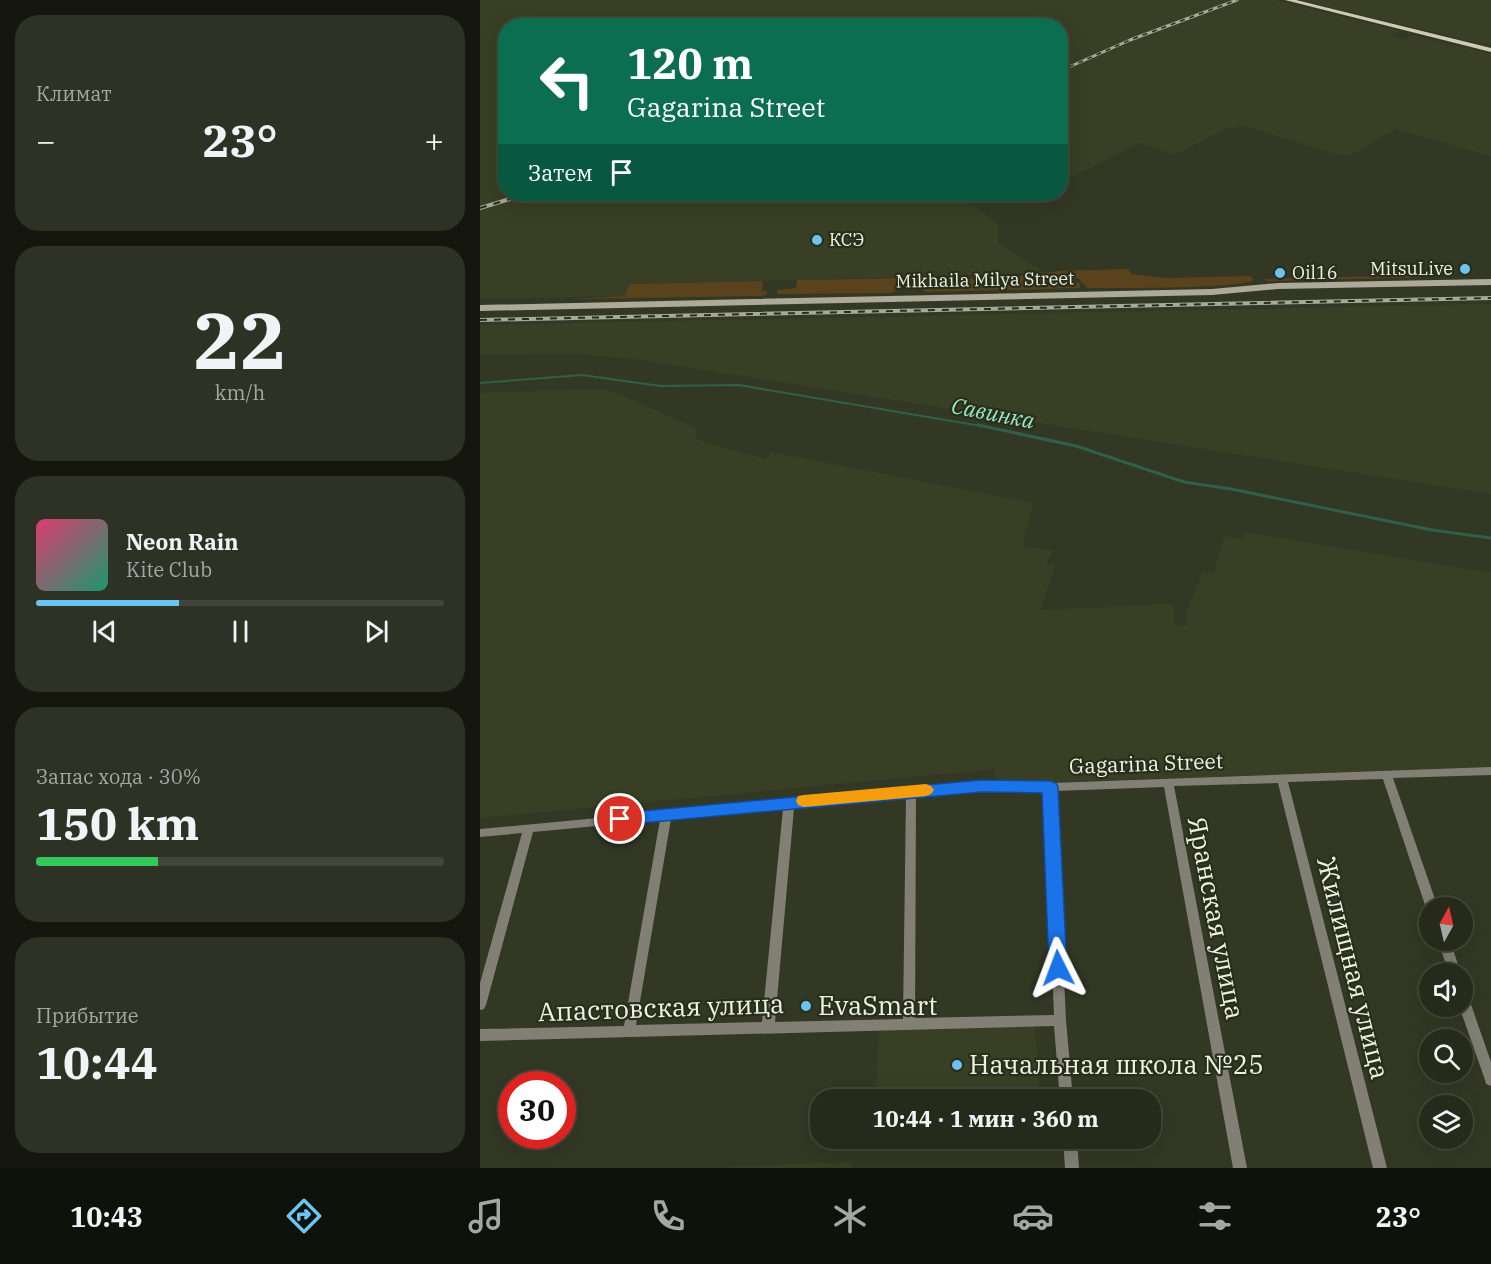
<!DOCTYPE html>
<html lang="ru">
<meta charset="utf-8">
<style>
:root{--surface:#262a1b;--page:#2e3224;--text:#f1f3f6;--muted:#a4a7a3;--line:#42463a;--accent:#6ac3f1}
body{margin:0;font-family:"IBM Plex Serif",serif;background:var(--page);color:var(--text);height:100vh;display:flex;flex-direction:column;font-size:22px;white-space:nowrap}
*{box-sizing:border-box;margin:0}
p{font-size:20px;color:var(--muted)}
.icon{flex:none;width:33px;height:33px;fill:none;stroke:currentColor;stroke-width:2;stroke-linecap:round;stroke-linejoin:round}
.map{position:relative;flex:1;overflow:hidden}
.sheet{display:flex;flex-direction:column;gap:15px;padding:15px;background:#15170f;width:480px}
.sheet>*{flex:none}
.banner{position:absolute;left:18px;top:18px;width:570px;height:183px;border-radius:24px;box-shadow:0 6px 24px #0002,0 0 0 2px var(--line);background:#0b6e4f;color:#fff;overflow:hidden}
.needle{width:39px;rotate:8deg}
.controls{position:absolute;left:939px;top:897px;display:grid;gap:12px}
.controls a{display:grid;place-items:center;width:54px;height:54px;border-radius:50%;background:var(--surface);box-shadow:0 6px 24px #0002,0 0 0 2px var(--line);font-size:30px}
.speed{position:absolute;left:18px;top:1071px;display:flex;gap:12px;font-size:30px;font-weight:700;text-align:center}
.speed>*{display:grid;place-content:center;width:78px;height:78px;border-radius:50%;background:var(--surface);box-shadow:0 6px 24px #0002,0 0 0 2px var(--line);line-height:1}
.speed .limit{border:9px solid #d22;background:#fff;color:#111}
.pin{position:absolute;display:grid;place-items:center;width:51px;height:51px;color:#fff;margin:-26px;border:3px solid #fff;border-radius:50%;box-shadow:0 2px 6px #0007}
.me{position:absolute;width:66px;margin:-33px;rotate:357deg;stroke-linejoin:round;filter:drop-shadow(0 0 4px #0008)}
.turn{display:flex;align-items:center;gap:21px;height:126px;padding:0 30px;font-size:27px}
.turn .icon{width:78px;height:78px;stroke-width:2.5}
.turn b{display:block;font-size:42px;line-height:51px}
.then{display:flex;align-items:center;height:57px;padding:0 30px;background:#0003;gap:12px;font-size:22px}
.big{font-size:45px;font-weight:700;line-height:1.1}
.sheet .card{flex:1;display:flex;flex-direction:column;justify-content:center;gap:9px;min-width:0;padding:0 21px;border-radius:24px;background:var(--page)}
.sheet .dial{align-items:center;gap:0}
.dial b{font-size:78px;line-height:1}
.song{display:flex;align-items:center;gap:18px}
.cover{width:72px;height:72px;border-radius:9px;background:linear-gradient(135deg,hsl(340 70% 55%),hsl(160 70% 35%))}
.played{height:6px;border-radius:3px;background:linear-gradient(90deg,var(--accent) 35%,var(--line) 35%)}
.keys{display:flex;justify-content:space-around;direction:ltr}
.heat{display:flex;justify-content:space-between;align-items:center;font-size:33px;direction:ltr}
.charge{height:9px;border-radius:4px;background:linear-gradient(90deg,#34c759 30%,var(--line) 0)}
.trip{position:absolute;left:330px;top:1089px;width:351px;height:60px;border-radius:24px;background:var(--surface);box-shadow:0 6px 24px #0002,0 0 0 2px var(--line);font-weight:700;line-height:60px;text-align:center}
.tab-bar{display:flex;height:96px;justify-content:space-around;align-items:center;background:#0f110b;color:var(--muted)}
.tab-bar .icon{width:42px;height:42px}
.tab-bar .active{color:var(--accent)}
.tab-bar b{font-size:27px;color:var(--text)}
main{display:flex;flex:1;min-height:0}
.map>svg:first-child{display:block}
.built{fill:#383f24}
.green{fill:#5a421d}
.lines{fill:none;stroke-linecap:round;stroke-linejoin:round}
.stream-far1{stroke:#2f604c;stroke-width:2}
.stream{stroke:#2f604c;stroke-width:3}
.minor{fill:#828075;fill-rule:evenodd}
.secondary{fill:#adaa99;fill-rule:evenodd}
.primary{fill:#cecab4;fill-rule:evenodd}
.rail-far1-casing{stroke:#a6aa9b;stroke-width:3}
.rail-casing{stroke:#a6aa9b;stroke-width:4}
.rail-far1{stroke:#292e1a;stroke-width:1.5;stroke-dasharray:5;stroke-linecap:butt}
.rail{stroke:#292e1a;stroke-width:2;stroke-dasharray:7;stroke-linecap:butt}
.route{fill:#1a73e8;stroke:#114b97;stroke-width:1.5}
.slow{fill:#f59e0b}
.poi-dot{fill:#6ac3f1;stroke:#292e1a;stroke-width:2}
.labels{text-anchor:middle;stroke-width:4.5;stroke-linejoin:round;paint-order:stroke}
.far-poi-label{font-size:18px;fill:#edf1e4;stroke:#292e1a;text-anchor:start}
.far-street-label{font-size:18px;fill:#edf1e4;stroke:#292e1a}
.street-label{font-size:21px;fill:#edf1e4;stroke:#292e1a}
.water-label{font-size:22px;font-style:italic;fill:#96e6c4;stroke:#292e1a}
.near-street-label{font-size:26px;fill:#edf1e4;stroke:#292e1a}
.near-poi-label{font-size:26px;fill:#edf1e4;stroke:#292e1a;text-anchor:start}
</style>
<main>
<section class="sheet">
<div class="card"><p>Климат</p>
<div class="heat"><a>−</a><b class="big">23°</b><a>+</a></div>
</div>
<div class="card dial"><b>22</b><p>km/h</p></div>
<div class="card">
<div class="song"><i class="cover"></i><div><b>Neon Rain</b><p>Kite Club</p></div></div>
<div class="played"></div>
<div class="keys"><svg class="icon" aria-label="previous" viewBox="0 0 24 24"><path d="M18 5L8 12l10 7zM5 5v14"/></svg><svg class="icon" aria-label="pause" viewBox="0 0 24 24"><path d="M8 5v14M16 5v14"/></svg><svg class="icon" aria-label="next" viewBox="0 0 24 24"><path d="M6 5l10 7-10 7zM19 5v14"/></svg></div>
</div>
<div class="card"><p>Запас хода · 30%</p><b class="big">150 km</b><div class="charge"></div></div>
<div class="card"><p>Прибытие</p><b class="big">10:44</b></div>
</section>
<div class="map">
<svg width="1011" height="1168" viewBox="0 0 1011 1168">
<rect width="100%" height="100%" fill="#333824"/>
<g class="built">
<path d="M0,0H795L920,31L910,36L916,38L923,40L933,35L1011,54V156L915,129L871,155H858L765,126L745,129L695,155L660,143L581,182L580,26H26V194H463L496,207L518,224V243L565,273L150,284L145,296L0,299Z"/>
<path d="M821,0H1011V46L964,35Z"/>
<path d="M1011,304V494L154,359L91,353L0,355V325Z"/>
<path d="M116,389L132,391L216,428V438L226,443L286,459L291,452L553,503L542,546L573,551L566,564L575,566L560,610L694,604V626L708,625L705,616L722,573H734L744,536L763,539L764,532L1011,573V768L572,782L518,786L514,769L0,818V393Z"/>
<path d="M555,1025L560,1099L395,1100L399,1030Z"/>
<path d="M372,1162V1168H228Z"/>
</g>
<g class="green">
<path d="M648,269L651,274L686,278L771,276L773,280C761,289 632,288 607,288L598,278L592,279L600,284V288L446,292L440,289L434,278L487,276L497,282L579,271Z"/>
<path d="M950,275L959,277L788,281L784,279Z"/>
<path d="M427,278L423,286L412,293L297,294V290L316,288L317,280Z"/>
<path d="M283,281L282,291H287V294L282,296L87,299L145,296L149,284Z"/>
</g>
<g class="lines">
<path class="stream-far1" d="M0,383L102,375L180,386L259,385L507,427"/>
<path class="stream" d="M498,425L596,446L704,482L751,489L952,530L1011,538"/>
<g class="minor">
<path d="M1011,767V775L913,778L958,908H950V912L946,908L903,779L808,782L907,1168H893L798,783L694,786L767,1168H753L684,787L575,791L586,1020L593,1100H580L574,1026L0,1041V1029L144,1026L180,820L53,832L6,1005L4,1009L0,1010V983L42,833L0,837V829L182,812L186,810L190,811L305,800L309,798L313,800L427,789L431,787L435,788L501,782L570,783ZM501,790L565,791L574,1015L435,1018L436,796ZM426,797L423,1019L295,1022L314,808ZM303,809L282,1022L156,1025L191,819Z"/>
<path d="M958,940H970L981,974H969Z"/>
<path d="M982,991L986,992L988,996L1011,1062V1086L1006,1084L1005,1080L979,1006H982Z"/>
<path d="M583,1138H597L599,1168H585Z"/>
</g>
<path class="secondary" d="M1011,279V285L798,289L732,295L0,311V305L732,289L798,283Z"/>
<path class="primary" d="M805,0H816L1011,48V52Z"/>
<g class="rail-far1-casing">
<path id="rail-far1" d="M580,71L650,40L757,0"/>
</g>
<g class="rail-casing">
<g id="rail">
<path d="M0,208L30,199L64,194"/>
<path d="M0,320L1011,298"/>
</g>
</g>
<use href="#rail-far1" class="rail-far1"/>
<use href="#rail" class="rail"/>
</g>
<path class="route" d="M501,780L570,781L576,783L578,787L587,968L584,974L578,976L571,974L569,968L562,793L501,792L140,825L135,823L132,819L135,814L140,813Z"/>
<path class="slow" d="M446,784L451,786L454,790L451,794L446,796L324,807L318,805L316,801L318,796L324,795Z"/>
<g class="poi-dot">
<circle cx="337" cy="240" r="6"/>
<circle cx="985" cy="269" r="6"/>
<circle cx="800" cy="273" r="6"/>
<circle cx="326" cy="1006" r="6"/>
<circle cx="477" cy="1065" r="6"/>
</g>
<g class="labels">
<g class="far-poi-label">
<text x="349" y="246">КСЭ</text>
<text x="973" y="275" text-anchor="end">МitsuLive</text>
<text x="812" y="279">Oil16</text>
</g>
<g class="far-street-label">
<text transform="translate(505 280) rotate(-1)" y="6">Mikhaila Milya Street</text>
</g>
<g class="street-label">
<text transform="translate(666 764) rotate(-2)" y="7">Gagarina Street</text>
</g>
<g class="water-label">
<text transform="translate(513 413) rotate(11)" y="8">Савинка</text>
</g>
<g class="near-street-label">
<text transform="translate(736 918) rotate(79)" y="9">Яранская улица</text>
<text transform="translate(873 968) rotate(76)" y="9">Жилищная улица</text>
<text transform="translate(181 1008) rotate(-2)" y="9">Апастовская улица</text>
</g>
<g class="near-poi-label">
<text x="338" y="1015">EvaSmart</text>
<text x="489" y="1074">Начальная школа №25</text>
</g>
</g>
</svg>
<div class="controls">
<a><svg class="needle" viewBox="-14 -14 28 28"><path d="M0-13l5 13h-10z" fill="#e53935"/><path d="M0 13l5-13h-10z" fill="#a4a7a3"/></svg></a>
<a><svg class="icon" aria-label="sound" viewBox="0 0 24 24"><path d="M4 9h4l5-4v14l-5-4H4zM17 9q2 3 0 6"/></svg></a>
<a><svg class="icon" aria-label="search" viewBox="0 0 24 24"><circle cx="10" cy="10" r="6"/><path d="M15 15l6 6"/></svg></a>
<a><svg class="icon" aria-label="layers" viewBox="0 0 24 24"><path d="M12 4l9 5-9 5-9-5zM3 14l9 5 9-5"/></svg></a>
</div>
<div class="speed"><div class="limit">30</div></div>
<div class="pin" style="left:140px;top:819px;background:#d93025"><svg class="icon" aria-label="arrive" viewBox="0 0 24 24"><path d="M6 21V4h12l-3 4 3 4H6"/></svg></div>
<svg class="me" style="left:578px;top:968px" viewBox="-20 -20 40 40"><path d="M0-17L14 15 0 8-14 15z" fill="#1a73e8" stroke="#fff" stroke-width="4"/></svg>
<div class="trip">10:44 · 1 мин · 360 m</div>
<div class="banner">
<div class="turn"><svg class="icon" aria-label="left" viewBox="0 0 24 24"><path d="M17 20v-9H6M10 6l-5 5 5 5"/></svg><div><b>120 m</b>Gagarina Street</div></div>
<div class="then">Затем<svg class="icon" aria-label="arrive" viewBox="0 0 24 24"><path d="M6 21V4h12l-3 4 3 4H6"/></svg></div>
</div>
</div>
</main>
<nav class="tab-bar">
<b>10:43</b>
<svg class="icon active" aria-label="directions" viewBox="0 0 24 24"><path d="M12 3l9 9-9 9-9-9zM9 14v-3h6M13 9l2 2-2 2"/></svg>
<svg class="icon" aria-label="music" viewBox="0 0 24 24"><path d="M9 18V5l10-2v13"/><circle cx="6" cy="18" r="3"/><circle cx="16" cy="16" r="3"/></svg>
<svg class="icon" aria-label="phone" viewBox="0 0 24 24"><path d="M5 4h4l2 5-3 2q2 4 5 5l2-3 5 2v4C11 20 4 13 5 4z"/></svg>
<svg class="icon" aria-label="climate" viewBox="0 0 24 24"><path d="M12 3v18M4 7l16 10M4 17L20 7"/></svg>
<svg class="icon" aria-label="car" viewBox="0 0 24 24"><path d="M5 17H2v-5l4-1 3-4h7l3 4 3 1v5h-3M9 17h6M6 11h13"/><circle cx="7" cy="17" r="2"/><circle cx="17" cy="17" r="2"/></svg>
<svg class="icon" aria-label="filters" viewBox="0 0 24 24"><path d="M4 7h16M4 17h16"/><circle cx="9" cy="7" r="2"/><circle cx="15" cy="17" r="2"/></svg>
<b>23°</b>
</nav>
